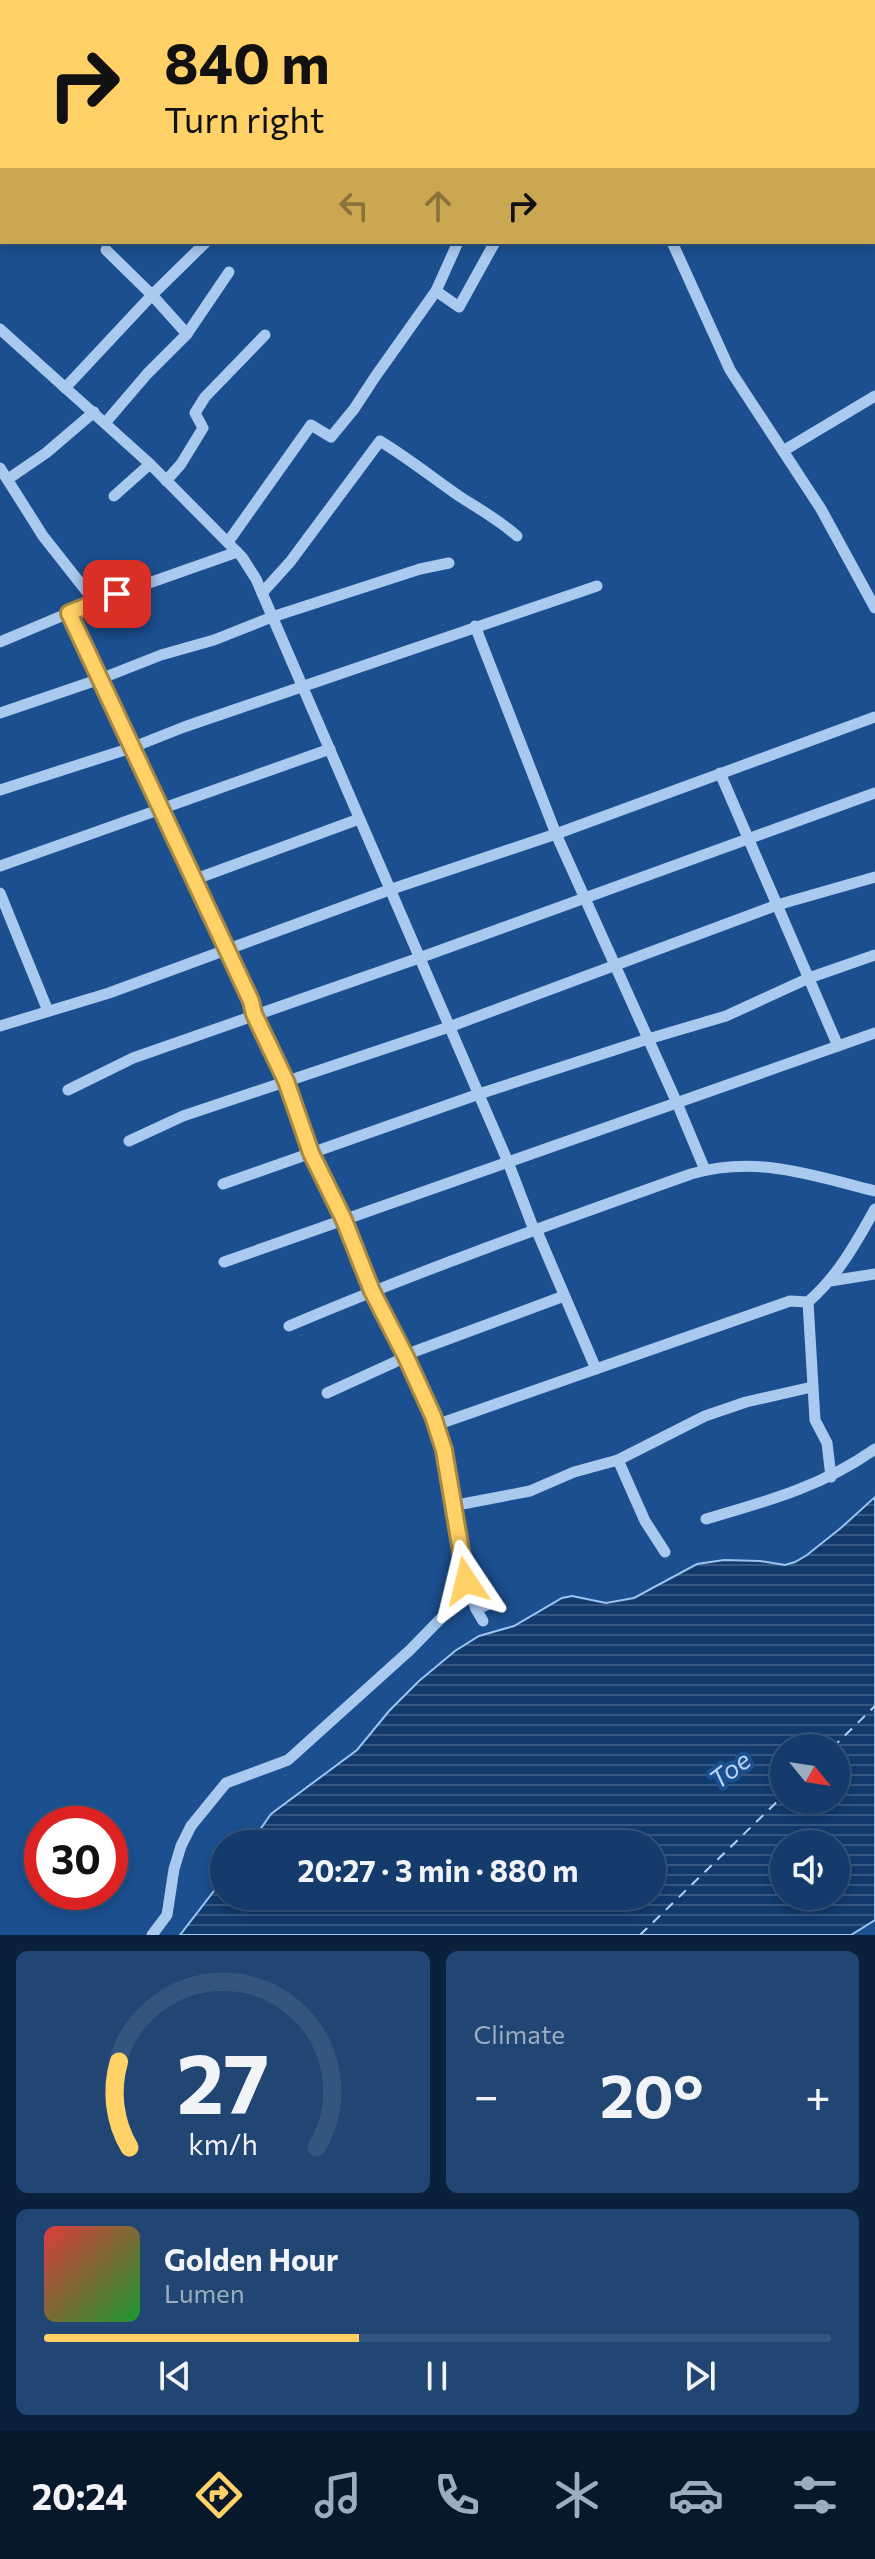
<!DOCTYPE html>
<meta charset="utf-8">
<style>
:root{--surface:#143b6b;--page:#214673;--text:#f1f3f6;--muted:#9dadc1;--line:#33557e;--accent:#ffd166}
body{margin:0;font-family:Commissioner,sans-serif;background:var(--page);color:var(--text);height:100vh;display:flex;flex-direction:column;font-size:30px;white-space:nowrap}
*{box-sizing:border-box;margin:0}
p{font-size:26px;color:var(--muted)}
.icon{flex:none;width:44px;height:44px;fill:none;stroke:currentColor;stroke-width:2;stroke-linecap:round;stroke-linejoin:round}
.map{position:relative;height:1935px;overflow:hidden}
.side{display:flex;flex-direction:column;gap:16px;padding:16px;background:#0b203b;flex:1}
.side>*{flex:none}
.top-card{position:absolute;left:0px;top:0px;width:876px;height:244px;box-shadow:0 4px 12px #0003,0 0 0 2px var(--line);background:#ffd166;color:#111;overflow:hidden}
.needle{width:52px;rotate:120deg}
.tools{position:absolute;left:770px;top:1734px;display:grid;gap:16px}
.tools a{display:grid;place-items:center;width:80px;height:80px;border-radius:50%;background:var(--surface);box-shadow:0 4px 12px #0003,0 0 0 2px var(--line);font-size:40px}
.speed{position:absolute;left:24px;top:1806px;display:flex;gap:16px;font-size:40px;font-weight:700;text-align:center}
.speed>*{display:grid;place-content:center;width:104px;height:104px;border-radius:50%;background:var(--surface);box-shadow:0 4px 12px #0003,0 0 0 2px var(--line);line-height:1}
.speed .limit{border:12px solid #d22;background:#fff;color:#111}
.pin{position:absolute;display:grid;place-items:center;width:68px;height:68px;color:#fff;margin:-34px;border-radius:16px;box-shadow:0 4px 12px #0006}
.me{position:absolute;width:88px;margin:-44px;rotate:350deg;stroke-linejoin:round;filter:drop-shadow(0 0 6px #0008)}
.turn{display:flex;align-items:center;gap:28px;height:168px;padding:0 32px;font-size:36px}
.turn .icon{width:104px;height:104px;stroke-width:2.5}
.turn b{display:block;font-size:56px;line-height:68px}
.lanes{display:flex;align-items:center;height:76px;padding:0 32px;background:#0003;justify-content:center;gap:40px;direction:ltr}
.lanes .off{opacity:.35}
.big{font-size:60px;font-weight:700;line-height:1.1}
.side .card{flex:1;display:flex;flex-direction:column;justify-content:center;gap:12px;min-width:0;padding:0 28px;border-radius:12px;background:var(--page)}
.side .dial{align-items:center;gap:0}
.dial svg{height:208px;overflow:visible;fill:none;stroke:var(--line);stroke-width:7;stroke-linecap:round;text-anchor:middle}
.dial text{fill:var(--text);stroke:none}
.song{display:flex;align-items:center;gap:24px}
.cover{width:96px;height:96px;border-radius:12px;background:linear-gradient(135deg,hsl(0 70% 55%),hsl(130 70% 35%))}
.played{height:8px;border-radius:4px;background:linear-gradient(90deg,var(--accent) 40%,var(--line) 40%)}
.keys{display:flex;justify-content:space-around;direction:ltr}
.heat{display:flex;justify-content:space-between;align-items:center;font-size:44px;direction:ltr}
.side .tiles{flex:1;display:grid;gap:16px;grid-template-columns:1fr 1fr}
.card:last-child{grid-column:span 2}
.trip{position:absolute;left:210px;top:1830px;width:456px;height:80px;border-radius:40px;background:var(--surface);box-shadow:0 4px 12px #0003,0 0 0 2px var(--line);font-weight:700;line-height:80px;text-align:center}
.tabs{display:flex;height:128px;justify-content:space-around;align-items:center;background:#08182b;color:var(--muted)}
.tabs .icon{width:56px;height:56px}
.tabs .on{color:var(--accent)}
.tabs b{font-size:36px;color:var(--text)}
.map>svg:first-child{display:block}
.water{fill:url(#water-rules);stroke:#9cc4f0;stroke-width:2;fill-rule:evenodd}
.lines{fill:none;stroke-linecap:round;stroke-linejoin:round}
.ferry{stroke:#b5d3f5;stroke-width:2;stroke-dasharray:10 8;stroke-linecap:butt}
.minor{stroke:#a9c9ee;stroke-width:11}
.route-casing{stroke:#a68842;stroke-width:20}
.route{stroke:#ffd166;stroke-width:14}
.labels{text-anchor:middle;stroke-width:8;stroke-linejoin:round;paint-order:stroke}
.water-label{font-size:26px;font-style:italic;fill:#b5d3f5;stroke:#1b4f8f}
</style>
<div class="map">
<svg width="875" height="1935" viewBox="0 0 875 1935">
<defs>
<pattern id="water-rules" width="6" height="5" patternUnits="userSpaceOnUse" patternTransform="scale(2)"><rect width="6" height="5" fill="#123a6d"/><path d="M0 2.5h6" fill="none" stroke="#365883"/></pattern>
</defs>
<rect width="100%" height="100%" fill="#1b4f8f"/>
<path class="water" d="M875,1497V1920L851,1935H180L224,1878V1896H652V1844H250L271,1814L357,1750L389,1711L419,1681L455,1651L479,1636L514,1626L562,1598L572,1596L606,1603L634,1598L697,1564L724,1560L760,1561L785,1565L795,1562L807,1555L842,1527ZM784,1748H836V1800H784ZM784,1844H836V1896H784Z"/>
<g class="lines">
<g class="ferry">
<path d="M832,1748L875,1706"/>
<path d="M640,1935L784,1795"/>
</g>
<g class="minor">
<path d="M555,0L556,2"/>
<path d="M762,0L763,2"/>
<path d="M573,2L578,0"/>
<path d="M813,2L816,0"/>
<path d="M672,242L730,370L821,509L875,608"/>
<path d="M106,250L152,295L187,334"/>
<path d="M436,291L459,307L495,242"/>
<path d="M0,329L150,464L242,557L256,579L508,1162L534,1230L536,1229L596,1369"/>
<path d="M65,388L152,295L206,242"/>
<path d="M106,422L147,374L187,334L229,272"/>
<path d="M783,451L875,396"/>
<path d="M0,468L43,536L95,602"/>
<path d="M8,479L46,453L94,412"/>
<path d="M166,481L181,464L203,428L195,413L205,397L265,335"/>
<path d="M114,496L150,464"/>
<path d="M228,542L311,425L331,437L354,409L375,377L436,291L458,242"/>
<path d="M262,593L290,562L380,441C408,458 433,478 459,496C479,509 499,520 517,536"/>
<path d="M69,613L251,1001L254,1014L286,1081L311,1153L344,1220L372,1291L405,1355L433,1416L444,1450L466,1581L453,1606L410,1650L288,1760L226,1783L191,1826L181,1846L174,1869L167,1915L152,1935"/>
<path d="M475,626L556,834L677,1103L705,1170"/>
<path d="M0,642L95,602L237,552"/>
<path d="M0,713L100,679L161,655L214,640L272,617L420,569L449,563"/>
<path d="M720,773L838,1046"/>
<path d="M0,790L131,748L184,727L597,586"/>
<path d="M0,866L330,749"/>
<path d="M193,880L359,819"/>
<path d="M0,893L48,1011"/>
<path d="M0,1026L109,993L389,890L556,834L875,717"/>
<path d="M68,1090L133,1058L419,958L875,793"/>
<path d="M129,1141L183,1116L449,1027L777,905L875,877"/>
<path d="M223,1184L479,1094L648,1039L726,1016L809,978L875,955"/>
<path d="M224,1262L875,1033"/>
<path d="M830,1281L875,1274"/>
<path d="M808,1302L815,1420L827,1443L831,1477"/>
<path d="M289,1326C421,1270 556,1222 691,1174C757,1155 811,1175 875,1191"/>
<path d="M405,1355L564,1296"/>
<path d="M327,1393L406,1357"/>
<path d="M436,1425L790,1301L808,1302C838,1276 856,1243 875,1209"/>
<path d="M618,1460L645,1521L665,1552"/>
<path d="M452,1506L530,1491L574,1472L618,1460L705,1416L746,1402L812,1387"/>
<path d="M706,1519C768,1501 821,1487 875,1449"/>
<path d="M466,1581L476,1609L494,1602"/>
<path d="M476,1609L483,1621"/>
</g>
</g>
<g class="lines">
<g class="route-casing">
<path id="route" d="M117,594L69,613L251,1001L254,1014L286,1081L311,1153L344,1220L372,1291L406,1357L433,1416L444,1450L466,1581"/>
</g>
<use href="#route" class="route"/>
</g>
<g class="labels">
<g class="water-label">
<text transform="translate(730 1770) rotate(-37)" y="9">Toe</text>
</g>
</g>
</svg>
<div class="tools">
<a><svg class="needle" viewBox="-14 -14 28 28"><path d="M0-13l5 13h-10z" fill="#e53935"/><path d="M0 13l5-13h-10z" fill="#9dadc1"/></svg></a>
<a><svg class="icon" aria-label="sound" viewBox="0 0 24 24"><path d="M4 9h4l5-4v14l-5-4H4zM17 9q2 3 0 6"/></svg></a>
</div>
<div class="speed"><div class="limit">30</div></div>
<div class="pin" style="left:117px;top:594px;background:#d93025"><svg class="icon" aria-label="arrive" viewBox="0 0 24 24"><path d="M6 21V4h12l-3 4 3 4H6"/></svg></div>
<svg class="me" style="left:466px;top:1581px" viewBox="-20 -20 40 40"><path d="M0-17L14 15 0 8-14 15z" fill="#ffd166" stroke="#fff" stroke-width="4"/></svg>
<div class="trip">20:27 · 3 min · 880 m</div>
<div class="top-card">
<div class="turn"><svg class="icon" aria-label="right" viewBox="0 0 24 24"><path d="M7 20v-9h11M14 6l5 5-5 5"/></svg><div><b>840 m</b>Turn right</div></div>
<div class="lanes"><svg class="icon off" aria-label="left" viewBox="0 0 24 24"><path d="M17 20v-9H6M10 6l-5 5 5 5"/></svg><svg class="icon off" aria-label="ahead" viewBox="0 0 24 24"><path d="M12 20V5M6 11l6-6 6 6"/></svg><svg class="icon" aria-label="right" viewBox="0 0 24 24"><path d="M7 20v-9h11M14 6l5 5-5 5"/></svg></div>
</div>
</div>
<section class="side">
<div class="tiles">
<div class="card dial"><svg viewBox="0 0 100 80">
<path d="M14 69A42 42 0 1 1 86 69"/>
<path d="M14 69A42 42 0 0 1 10 36" stroke="#ffd166"/>
<text x="50" y="56" font-size="32" font-weight="700">27</text>
<text x="50" y="72" font-size="11">km/h</text>
</svg></div>
<div class="card"><p>Climate</p>
<div class="heat"><a>−</a><b class="big">20°</b><a>+</a></div>
</div>
<div class="card">
<div class="song"><i class="cover"></i><div><b>Golden Hour</b><p>Lumen</p></div></div>
<div class="played"></div>
<div class="keys"><svg class="icon" aria-label="previous" viewBox="0 0 24 24"><path d="M18 5L8 12l10 7zM5 5v14"/></svg><svg class="icon" aria-label="pause" viewBox="0 0 24 24"><path d="M8 5v14M16 5v14"/></svg><svg class="icon" aria-label="next" viewBox="0 0 24 24"><path d="M6 5l10 7-10 7zM19 5v14"/></svg></div>
</div>
</div>
</section>
<nav class="tabs">
<b>20:24</b>
<svg class="icon on" aria-label="directions" viewBox="0 0 24 24"><path d="M12 3l9 9-9 9-9-9zM9 14v-3h6M13 9l2 2-2 2"/></svg>
<svg class="icon" aria-label="music" viewBox="0 0 24 24"><path d="M9 18V5l10-2v13"/><circle cx="6" cy="18" r="3"/><circle cx="16" cy="16" r="3"/></svg>
<svg class="icon" aria-label="phone" viewBox="0 0 24 24"><path d="M5 4h4l2 5-3 2q2 4 5 5l2-3 5 2v4C11 20 4 13 5 4z"/></svg>
<svg class="icon" aria-label="climate" viewBox="0 0 24 24"><path d="M12 3v18M4 7l16 10M4 17L20 7"/></svg>
<svg class="icon" aria-label="car" viewBox="0 0 24 24"><path d="M5 17H2v-5l4-1 3-4h7l3 4 3 1v5h-3M9 17h6M6 11h13"/><circle cx="7" cy="17" r="2"/><circle cx="17" cy="17" r="2"/></svg>
<svg class="icon" aria-label="filters" viewBox="0 0 24 24"><path d="M4 7h16M4 17h16"/><circle cx="9" cy="7" r="2"/><circle cx="15" cy="17" r="2"/></svg>
</nav>
